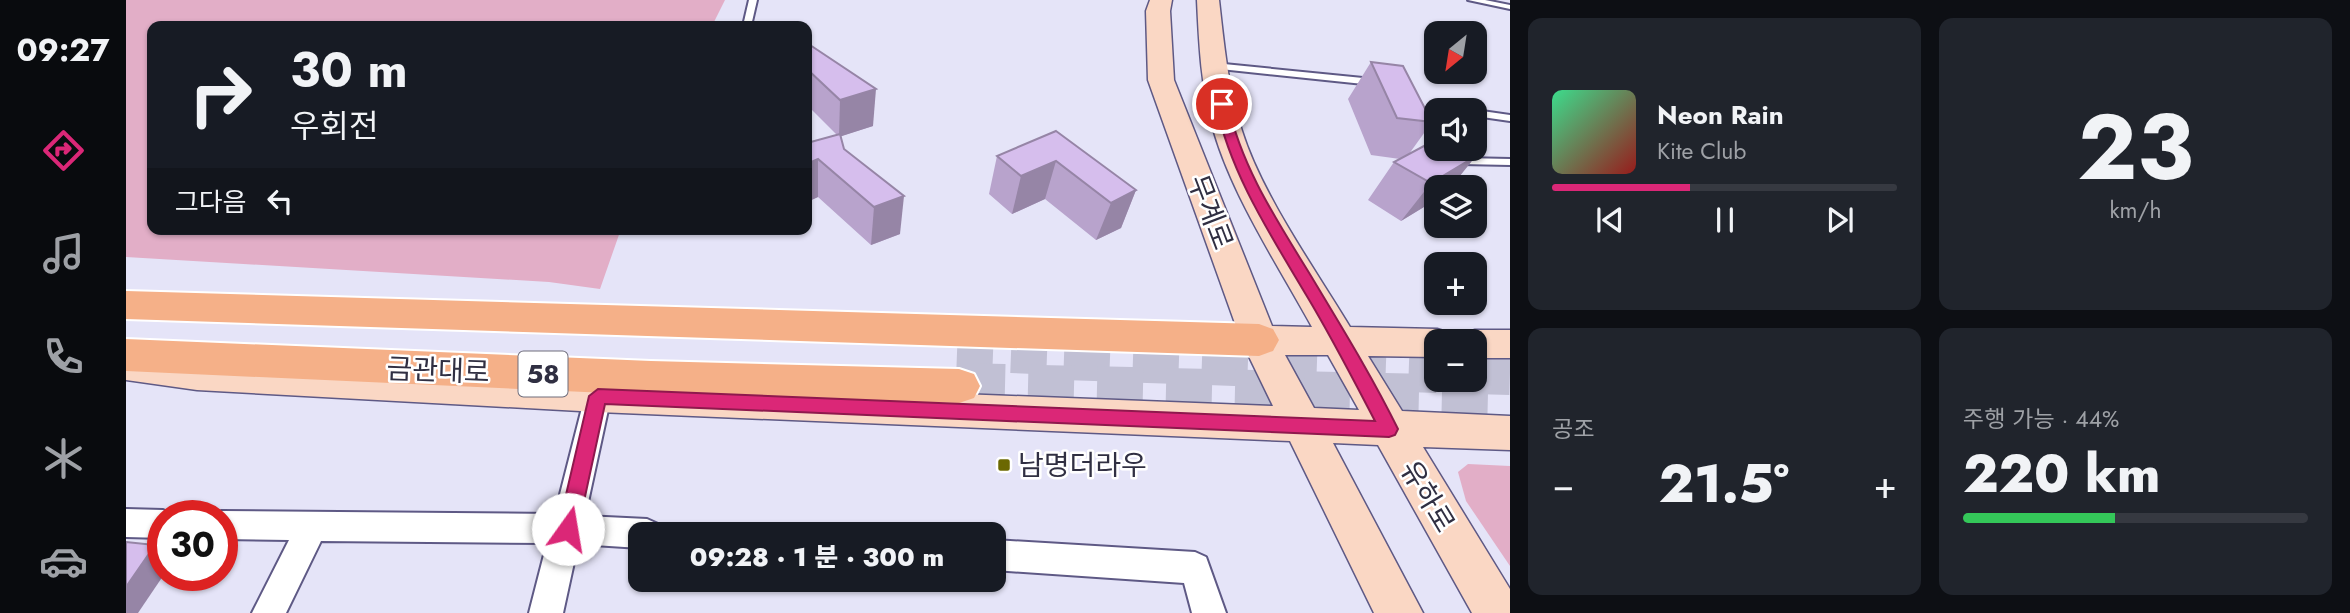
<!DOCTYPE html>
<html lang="ko">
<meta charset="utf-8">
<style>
:root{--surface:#171b24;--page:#20242c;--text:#f1f3f6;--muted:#9ea1a6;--line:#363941;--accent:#db2777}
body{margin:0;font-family:Jost,"Noto Sans KR",sans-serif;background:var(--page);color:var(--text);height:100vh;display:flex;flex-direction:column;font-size:26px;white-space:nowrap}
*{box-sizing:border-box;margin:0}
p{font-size:23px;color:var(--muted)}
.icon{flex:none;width:38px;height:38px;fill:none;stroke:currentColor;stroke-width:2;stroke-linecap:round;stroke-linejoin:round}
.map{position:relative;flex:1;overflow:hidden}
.drawer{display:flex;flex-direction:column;gap:18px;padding:18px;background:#0d0f14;width:840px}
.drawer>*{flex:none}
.hud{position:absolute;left:21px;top:21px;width:665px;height:214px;border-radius:14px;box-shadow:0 2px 5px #0004;background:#171b24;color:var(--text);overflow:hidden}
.needle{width:46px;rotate:210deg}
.fabs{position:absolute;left:1298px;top:21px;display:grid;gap:14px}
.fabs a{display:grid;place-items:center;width:63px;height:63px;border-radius:14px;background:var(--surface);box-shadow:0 2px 5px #0004;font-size:35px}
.speed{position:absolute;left:21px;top:500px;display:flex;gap:14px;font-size:35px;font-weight:700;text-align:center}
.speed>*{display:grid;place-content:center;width:91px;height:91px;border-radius:50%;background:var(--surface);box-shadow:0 2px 5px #0004;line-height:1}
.speed .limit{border:10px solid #d22;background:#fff;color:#111}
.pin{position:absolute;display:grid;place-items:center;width:60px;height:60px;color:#fff;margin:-30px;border:4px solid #fff;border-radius:50%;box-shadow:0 2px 7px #0007}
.me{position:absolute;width:77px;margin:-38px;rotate:13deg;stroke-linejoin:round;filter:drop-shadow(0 0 5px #0008)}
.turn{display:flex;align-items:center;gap:24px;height:147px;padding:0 28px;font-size:32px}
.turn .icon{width:91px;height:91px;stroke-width:2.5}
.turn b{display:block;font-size:49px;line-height:60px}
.then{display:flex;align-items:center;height:66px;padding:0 28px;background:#0003;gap:14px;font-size:26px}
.big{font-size:52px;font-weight:800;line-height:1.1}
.drawer .widget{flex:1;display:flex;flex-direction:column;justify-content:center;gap:10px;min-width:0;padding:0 24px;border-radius:14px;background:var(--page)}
.drawer .dial{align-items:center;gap:0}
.dial b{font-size:91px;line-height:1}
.song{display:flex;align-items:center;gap:21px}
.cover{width:84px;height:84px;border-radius:10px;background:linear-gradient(135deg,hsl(150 70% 55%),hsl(0 70% 35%))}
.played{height:7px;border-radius:4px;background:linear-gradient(90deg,var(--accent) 40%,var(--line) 40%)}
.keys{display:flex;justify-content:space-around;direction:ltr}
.heat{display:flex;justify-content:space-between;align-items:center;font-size:38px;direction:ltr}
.charge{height:10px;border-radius:5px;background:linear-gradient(90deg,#34c759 44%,var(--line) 0)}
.drawer .tiles{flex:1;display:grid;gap:18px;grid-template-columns:repeat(2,1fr)}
.trip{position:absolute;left:502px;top:522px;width:378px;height:70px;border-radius:14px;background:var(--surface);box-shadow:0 2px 5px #0004;font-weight:800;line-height:70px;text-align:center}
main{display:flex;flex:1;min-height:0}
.menu{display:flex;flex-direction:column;width:126px;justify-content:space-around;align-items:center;background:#090b0e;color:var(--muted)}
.menu .icon{width:49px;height:49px}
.menu .active{color:var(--accent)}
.menu b{font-size:32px;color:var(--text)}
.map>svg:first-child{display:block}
.green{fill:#e2aec7}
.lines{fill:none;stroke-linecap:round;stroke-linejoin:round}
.primary-tunnel-far1{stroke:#c1c0d4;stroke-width:36;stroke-dasharray:36 18;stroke-linecap:butt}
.primary-tunnel{stroke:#c1c0d4;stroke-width:46;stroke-dasharray:46 23;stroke-linecap:butt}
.lane-casing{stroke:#5e5985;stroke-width:4}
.street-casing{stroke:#5e5985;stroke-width:4}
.secondary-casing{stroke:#5e5985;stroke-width:3}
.primary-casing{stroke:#fff;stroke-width:4}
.lane{fill:#fff;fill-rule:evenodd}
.street{fill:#fff;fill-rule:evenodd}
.secondary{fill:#fad7c4;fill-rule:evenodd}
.primary{fill:#f5b088;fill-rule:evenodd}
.wall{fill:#b8a3cc}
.shaded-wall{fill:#9685a6}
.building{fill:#d6beed;stroke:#9685a6;stroke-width:2}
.route{fill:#db2777;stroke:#8e194d;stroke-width:2}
.poi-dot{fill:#6b6801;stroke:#fff;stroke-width:2.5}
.labels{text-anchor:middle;stroke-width:5;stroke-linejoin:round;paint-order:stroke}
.shield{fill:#fff;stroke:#6e6d7b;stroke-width:2}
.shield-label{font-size:26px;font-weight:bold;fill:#302f42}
.street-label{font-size:28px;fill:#302f42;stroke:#fff}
.poi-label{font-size:28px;fill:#302f42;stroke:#fff;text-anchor:start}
</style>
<main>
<nav class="menu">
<b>09:27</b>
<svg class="icon active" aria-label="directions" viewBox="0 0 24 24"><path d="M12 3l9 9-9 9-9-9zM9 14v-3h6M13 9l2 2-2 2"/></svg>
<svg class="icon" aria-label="music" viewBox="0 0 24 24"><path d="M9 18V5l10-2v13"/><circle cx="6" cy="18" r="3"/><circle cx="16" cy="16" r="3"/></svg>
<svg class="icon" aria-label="phone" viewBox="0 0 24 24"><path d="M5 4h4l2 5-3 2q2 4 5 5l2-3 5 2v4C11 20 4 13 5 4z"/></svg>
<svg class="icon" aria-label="climate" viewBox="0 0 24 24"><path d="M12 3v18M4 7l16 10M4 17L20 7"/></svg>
<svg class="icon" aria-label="car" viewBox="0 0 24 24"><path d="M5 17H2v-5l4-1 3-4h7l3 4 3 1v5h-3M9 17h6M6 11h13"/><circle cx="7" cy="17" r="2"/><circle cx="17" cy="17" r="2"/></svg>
</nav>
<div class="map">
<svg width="1384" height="613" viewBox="0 0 1384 613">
<rect width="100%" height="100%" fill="#e5e4f8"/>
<g class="green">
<path d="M0,0H599L586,26H26V229H495L474,289L423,282L0,257Z"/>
<path d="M1342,464L1384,466V566L1340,501L1332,472Z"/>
</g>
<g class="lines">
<path class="primary-tunnel-far1" d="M831,353L988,359"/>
<g class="primary-tunnel">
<path d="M938,357L1311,370"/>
<path d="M1349,371L1384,372"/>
<path d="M833,386L1384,399"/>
</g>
<g class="lane-casing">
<g id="lane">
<path d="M623,0H631L625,26H617Z"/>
<path d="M1342,0H1359L1384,5V9Z"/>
<path d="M1088,63L1247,79L1252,82L1247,85L1085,68L1084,66Z"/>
<path d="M1294,110L1297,111L1311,126V135L1308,134L1289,113Z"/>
<path d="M1349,110L1384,115V121L1349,116Z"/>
<path d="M1320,149H1330L1338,158L1384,159V165L1335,164L1331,163Z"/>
</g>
</g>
<g class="street-casing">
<g id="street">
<path d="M472,385L482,388L485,396L459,516L521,519L532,524L536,534H514V548L452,544L437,613H403L421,543L195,541L160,613H126L163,540L96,539V516L85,515L96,511L429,514L459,396L462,388Z"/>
<path d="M0,509L37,510L49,516H37V538L0,537Z"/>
<path d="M868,540L1069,552L1080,557L1100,613H1066L1058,583L868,570Z"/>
</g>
</g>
<g class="secondary-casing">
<g id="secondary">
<path d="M1024,0H1046L1044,11L1048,80L1146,326L1186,327C1153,267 1107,197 1088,132C1075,89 1073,44 1071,0H1093C1098,44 1102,89 1116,131C1136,195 1189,269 1224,327L1311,329L1324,333L1328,341H1311V357L1242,356L1276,411L1384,416V450L1297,447L1384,589V613H1346L1252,445L1207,443L1297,613H1248L1164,441L472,412L71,390L0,380V350L71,360L472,380L1147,406L1115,340L1022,80L1020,11ZM1159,355H1202L1233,410L1188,408Z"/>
<path d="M1349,330H1384V358H1349V341H1332L1336,334Z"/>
</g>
</g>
<g class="primary-casing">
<g id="primary">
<path d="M0,291L1133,324L1147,329L1153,340L1147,351L1133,356L0,319Z"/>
<path d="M0,339L525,361L833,369L848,374L854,386L848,398L833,403L525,395L0,371Z"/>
</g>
</g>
<use href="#lane" class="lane"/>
<use href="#street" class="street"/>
<use href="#secondary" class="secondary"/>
<use href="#primary" class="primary"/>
</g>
<g class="wall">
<path d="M681,43L747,126L715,136L718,149L774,234L745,245L692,197L681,202V143L711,135L681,105Z"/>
<path d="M1245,62L1306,122L1283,154L1311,187V199L1275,221L1242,200L1268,162L1274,159L1245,155L1222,99Z"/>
<path d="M930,131L1010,190L995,228L970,240L919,199L886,214L863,194L871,156Z"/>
</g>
<g class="shaded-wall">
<path d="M750,89L747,126L713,137L714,100Z"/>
<path d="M1350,156L1325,187H1311V199L1275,221L1305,183Z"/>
<path d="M692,159V197L681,202V164Z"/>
<path d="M930,161L919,199L886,214L895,176Z"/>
<path d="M1010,190L995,228L970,240L985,203Z"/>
<path d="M778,196L774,234L745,245L748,207Z"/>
<path d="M29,545L37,551V576L12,613H0V587Z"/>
</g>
<g class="building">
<path d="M681,43L750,89L714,100L681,69Z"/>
<path d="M1245,62L1277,66L1306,122L1271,118Z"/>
<path d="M930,131L1010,190L985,203L930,161L895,176L871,156Z"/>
<path d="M714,134L718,149L778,196L748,207L692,159L681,164V143Z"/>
<path d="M1311,139V149H1337L1350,156L1305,183L1268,162Z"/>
<path d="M0,542L29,545L0,587Z"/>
</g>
<path class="route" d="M1096,100L1102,104C1115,167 1152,222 1185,276C1215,326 1246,376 1272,429L1269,435L1263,437L479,404L452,529L449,536L442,538L435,536L432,529L463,396L472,389L1249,421C1227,379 1206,338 1182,298C1146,237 1104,174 1090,104Z"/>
<rect class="poi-dot" x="871" y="458" width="14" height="14" rx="3.5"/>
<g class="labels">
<rect class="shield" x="392.5" y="351.5" width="49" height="45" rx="5"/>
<g class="shield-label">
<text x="417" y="383">58</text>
</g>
<g class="street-label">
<text transform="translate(1085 212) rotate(69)" y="10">무계로</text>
<text transform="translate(312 370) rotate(2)" y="10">금관대로</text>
<text transform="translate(1302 496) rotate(59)" y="10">유하로</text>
</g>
<g class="poi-label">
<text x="892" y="475">남명더라우</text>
</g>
</g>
</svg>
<div class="fabs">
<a><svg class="needle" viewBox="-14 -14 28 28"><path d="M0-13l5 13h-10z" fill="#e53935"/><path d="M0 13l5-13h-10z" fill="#9ea1a6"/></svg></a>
<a><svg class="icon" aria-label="sound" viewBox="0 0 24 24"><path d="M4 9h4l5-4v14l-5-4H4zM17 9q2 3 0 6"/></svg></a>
<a><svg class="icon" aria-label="layers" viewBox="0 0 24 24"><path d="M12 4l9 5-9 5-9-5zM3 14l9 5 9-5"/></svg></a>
<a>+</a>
<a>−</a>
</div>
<div class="speed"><div class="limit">30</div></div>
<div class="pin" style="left:1096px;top:104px;background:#d93025"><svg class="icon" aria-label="arrive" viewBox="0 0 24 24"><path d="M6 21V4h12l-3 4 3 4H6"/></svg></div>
<svg class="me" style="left:442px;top:529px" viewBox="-20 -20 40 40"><circle r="19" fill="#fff"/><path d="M0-13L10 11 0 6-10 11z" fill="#db2777"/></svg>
<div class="trip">09:28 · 1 분 · 300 m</div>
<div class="hud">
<div class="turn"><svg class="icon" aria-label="right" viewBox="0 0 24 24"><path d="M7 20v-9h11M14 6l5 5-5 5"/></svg><div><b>30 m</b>우회전</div></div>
<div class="then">그다음<svg class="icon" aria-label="left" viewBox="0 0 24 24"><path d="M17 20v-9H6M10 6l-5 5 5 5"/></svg></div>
</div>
</div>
<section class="drawer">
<div class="tiles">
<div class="widget">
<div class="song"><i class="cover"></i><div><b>Neon Rain</b><p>Kite Club</p></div></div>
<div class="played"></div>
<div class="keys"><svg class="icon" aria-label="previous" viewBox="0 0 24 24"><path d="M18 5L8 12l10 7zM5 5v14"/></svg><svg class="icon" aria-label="pause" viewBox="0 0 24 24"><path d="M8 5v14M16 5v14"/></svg><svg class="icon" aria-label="next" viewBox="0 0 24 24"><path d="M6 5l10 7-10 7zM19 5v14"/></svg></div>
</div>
<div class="widget dial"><b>23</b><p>km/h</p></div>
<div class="widget"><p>공조</p>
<div class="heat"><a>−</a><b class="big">21.5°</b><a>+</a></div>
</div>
<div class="widget"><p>주행 가능 · 44%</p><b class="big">220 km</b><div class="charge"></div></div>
</div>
</section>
</main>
